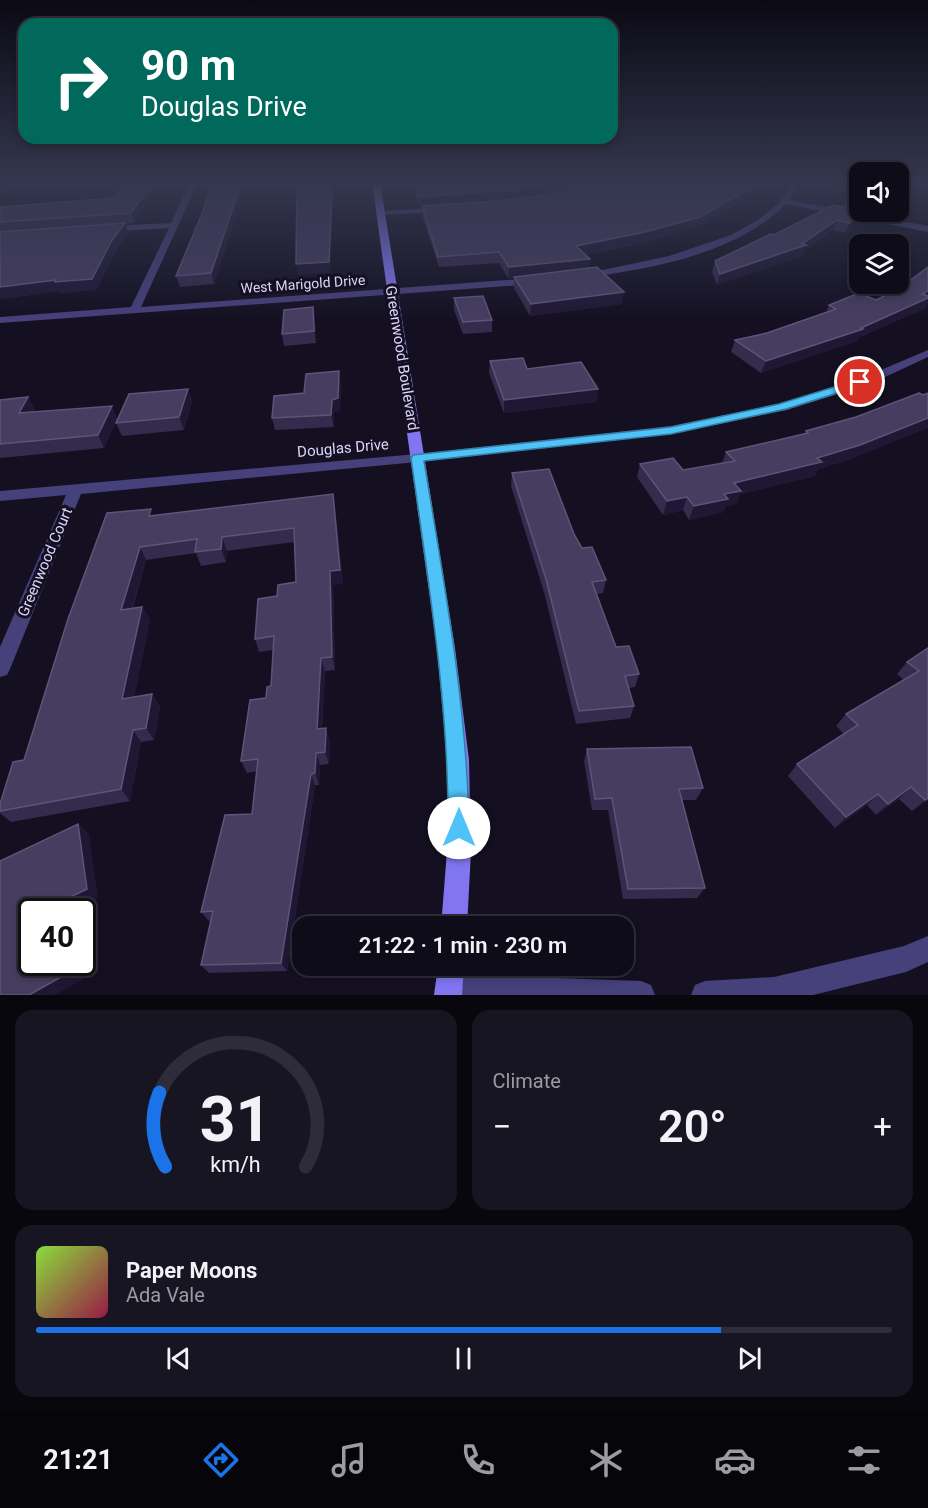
<!DOCTYPE html>
<meta charset="utf-8">
<style>
:root{--surface:#0f0c1a;--page:#181523;--text:#f1f3f6;--muted:#9b9ba2;--line:#2f2c39;--accent:#1a73e8}
body{margin:0;font-family:Roboto,sans-serif;background:var(--page);color:var(--text);height:100vh;display:flex;flex-direction:column;font-size:22px;white-space:nowrap}
*{box-sizing:border-box;margin:0}
p{font-size:20px;color:var(--muted)}
.icon{flex:none;width:33px;height:33px;fill:none;stroke:currentColor;stroke-width:2;stroke-linecap:round;stroke-linejoin:round}
.map{position:relative;height:995px;overflow:hidden}
.side{display:flex;flex-direction:column;gap:15px;padding:15px;background:#08070e;flex:1}
.side>*{flex:none}
.banner{position:absolute;left:18px;top:18px;width:600px;height:126px;border-radius:18px;box-shadow:0 3px 9px #0003,0 0 0 2px var(--line);background:#00695c;color:#fff;overflow:hidden}
.fabs{position:absolute;left:849px;top:162px;display:grid;gap:12px}
.fabs a{display:grid;place-items:center;width:60px;height:60px;border-radius:12px;background:var(--surface);box-shadow:0 3px 9px #0003,0 0 0 2px var(--line);font-size:30px}
.speed{position:absolute;left:18px;top:898px;display:flex;gap:12px;font-size:30px;font-weight:700;text-align:center}
.speed>*{display:grid;place-content:center;width:78px;height:78px;border-radius:50%;background:var(--surface);box-shadow:0 3px 9px #0003,0 0 0 2px var(--line);line-height:1}
.speed .limit{border:3px solid #111;border-radius:9px;background:#fff;color:#111}
.pin{position:absolute;display:grid;place-items:center;width:51px;height:51px;color:#fff;margin:-26px;border:3px solid #fff;border-radius:50%;box-shadow:0 2px 6px #0007}
.me{position:absolute;width:66px;margin:-33px;rotate:0deg;stroke-linejoin:round;filter:drop-shadow(0 0 4px #0008)}
.turn{display:flex;align-items:center;gap:21px;height:126px;padding:0 24px;font-size:27px}
.turn .icon{width:78px;height:78px;stroke-width:2.5}
.turn b{display:block;font-size:42px;line-height:51px}
.big{font-size:45px;font-weight:600;line-height:1.1}
.side .card{flex:1;display:flex;flex-direction:column;justify-content:center;gap:9px;min-width:0;padding:0 21px;border-radius:18px;background:var(--page)}
.side .dial{align-items:center;gap:0}
.dial svg{height:156px;overflow:visible;fill:none;stroke:var(--line);stroke-width:7;stroke-linecap:round;text-anchor:middle}
.dial text{fill:var(--text);stroke:none}
.song{display:flex;align-items:center;gap:18px}
.cover{width:72px;height:72px;border-radius:9px;background:linear-gradient(135deg,hsl(90 70% 55%),hsl(340 70% 35%))}
.played{height:6px;border-radius:3px;background:linear-gradient(90deg,var(--accent) 80%,var(--line) 80%)}
.keys{display:flex;justify-content:space-around;direction:ltr}
.heat{display:flex;justify-content:space-between;align-items:center;font-size:33px;direction:ltr}
.side .tiles{flex:1;display:grid;gap:15px;grid-template-columns:1fr 1fr}
.card:last-child{grid-column:span 2}
.trip{position:absolute;left:292px;top:916px;width:342px;height:60px;border-radius:18px;background:var(--surface);box-shadow:0 3px 9px #0003,0 0 0 2px var(--line);font-weight:600;line-height:60px;text-align:center}
.dock{display:flex;height:96px;justify-content:space-around;align-items:center;background:#06050a;color:var(--muted)}
.dock .icon{width:42px;height:42px}
.dock .selected{color:var(--accent)}
.dock b{font-size:27px;color:var(--text)}
.map>svg:first-child{display:block}
.lines{fill:none;stroke-linecap:round;stroke-linejoin:round}
.street{fill:#46407b;fill-rule:evenodd}
.secondary{fill:#8176f0;fill-rule:evenodd}
.wall{fill:#342b4d;fill-rule:evenodd}
.shaded-wall{fill:#1f1834}
.building{fill:#463d60;stroke:#5d5578;stroke-width:1.5}
.route{fill:#4fc3f7;stroke:#337fa1;stroke-width:1.5}
.labels{text-anchor:middle;stroke-width:6;stroke-linejoin:round;paint-order:stroke}
.far-street-label{font-size:14px;fill:#dcd5fa;stroke:#141022}
.street-label{font-size:15px;fill:#dcd5fa;stroke:#141022}
</style>
<div class="map">
<svg width="928" height="995" viewBox="0 0 928 995">
<rect width="100%" height="100%" fill="#141022"/>
<g class="lines">
<g class="street">
<path d="M190,182H198L141,307L534,278L539,281L534,284L0,323V317L131,307L169,228L107,232L103,229L107,226L171,223Z"/>
<path d="M793,182H801L789,200L928,226V232L786,204C734,255 653,268 584,278L579,275L669,256L731,235L758,220L780,202Z"/>
<path d="M440,208H443V212L380,215L376,213L380,211Z"/>
<path d="M928,350V357L870,384L787,410L671,434L417,462L81,494L10,669L7,675L0,677V647L66,495L0,501V491L417,454L671,426L779,404L862,378Z"/>
<path d="M928,936V962L906,972L813,995H691L695,985L705,981L774,977L904,946Z"/>
<path d="M449,974L641,981L651,985L655,995H438L435,988L439,978Z"/>
</g>
<g class="secondary">
<path d="M372,182H380L455,648L469,760L471,851L467,927H441L447,851V760L437,648Z"/>
<path d="M438,966H464L462,995H434Z"/>
</g>
</g>
<g class="wall">
<path d="M125,182L135,223L125,224L129,233L116,250L96,290L60,293L59,291L0,299V207L113,198Z"/>
<path d="M412,182H591L521,198L546,195L598,182H758L742,201L698,227L643,243L585,255L590,259L589,268L622,304L530,316L514,288V278H508L499,263L439,267L422,216V207H419ZM515,199L499,201L468,203Z"/>
<path d="M860,195L846,233L833,230L804,251L802,256L717,285L712,272L715,261L774,235L843,207L847,198Z"/>
<path d="M241,200L214,284L180,287L176,276Z"/>
<path d="M928,267V302L925,308L858,338L857,341L761,373L731,352L735,340L767,333L826,312L829,305L876,300L900,288Z"/>
<path d="M454,298L492,320V332L463,334L454,310Z"/>
<path d="M313,307L315,319L316,343L284,346L282,334Z"/>
<path d="M490,361L527,369L598,389L596,402L504,413L489,373Z"/>
<path d="M341,383L340,411L334,412V427L275,430L272,418L304,393Z"/>
<path d="M188,389L192,401L184,430L122,436L116,423Z"/>
<path d="M28,397L35,410L34,412L112,406L117,419L104,448L0,458V400Z"/>
<path d="M806,431L854,458L818,469L815,476L740,494L736,504L726,506L723,512L689,520L683,510L663,515L637,477L640,464L683,470L722,463L726,452L804,434Z"/>
<path d="M512,473L574,534L582,548L606,580L603,593L597,594L616,647L639,674L635,687L629,688L634,706L630,718L576,724L544,592L511,486Z"/>
<path d="M335,507L343,583L333,585L335,670L325,671L322,728L330,740L329,764L320,765L319,785H315L287,971L209,973L201,965L211,921H209L201,912L252,814L257,771L247,773L241,761L271,686L273,650L259,652L255,639L277,596L296,582L294,542L227,551L226,562L201,566L196,553L146,560L133,608L142,607L150,620L134,697L152,694L160,707L154,740L141,742L130,801L11,822L0,813V804L154,515Z"/>
<path d="M928,648V800L912,811L899,799L876,815L867,805L835,828L788,776L797,764L844,734L836,726L846,714L904,680L897,674L907,662Z"/>
<path d="M587,749L703,788L696,800H682L705,888L697,898L623,899L608,810H592L584,761Z"/>
</g>
<g class="shaded-wall">
<path d="M0,182H34L0,193Z"/>
<path d="M153,182H161L135,223L131,213Z"/>
<path d="M241,182H245L241,200L214,284L211,273Z"/>
<path d="M550,182H591L519,198L419,207V197Z"/>
<path d="M754,182H758L742,201L698,227L643,243L575,257L576,246Z"/>
<path d="M842,182H858L857,187L829,194L832,185Z"/>
<path d="M332,190L333,200L330,273L298,275L296,264Z"/>
<path d="M837,220L833,230L804,251L802,256L717,285L720,274L802,244Z"/>
<path d="M125,223L129,233L116,250L96,290L60,293L59,291L0,299V287L112,240Z"/>
<path d="M590,259L588,270L508,278L509,267Z"/>
<path d="M928,291V302L925,308L858,338L857,341L761,373L766,361L861,328Z"/>
<path d="M624,292L622,304L530,316L531,304Z"/>
<path d="M313,307L315,319L316,343L314,331Z"/>
<path d="M339,371L341,383L340,411L334,412V427L331,415L332,400Z"/>
<path d="M188,389L192,401L184,430L179,417Z"/>
<path d="M598,389L596,402L504,413V400Z"/>
<path d="M28,397L35,410L26,426L19,413Z"/>
<path d="M112,406L117,419L104,448L98,435Z"/>
<path d="M928,418V428L854,458L818,469L815,476L740,494L736,504L726,506L723,512L689,520L694,506L724,494L734,483L817,458Z"/>
<path d="M333,494L335,507L343,583L333,585L335,670L332,657L330,571Z"/>
<path d="M687,497L683,510L663,515L667,501Z"/>
<path d="M222,537L227,551L226,562L221,549Z"/>
<path d="M140,547L146,560L128,623L121,610Z"/>
<path d="M142,607L150,620L131,712L122,699Z"/>
<path d="M321,658L325,671L321,741L317,729Z"/>
<path d="M152,694L160,707L154,740L146,728Z"/>
<path d="M326,728L330,740L329,764L325,752Z"/>
<path d="M133,730L141,742L130,801L121,789Z"/>
<path d="M316,753L320,765L319,785L315,773Z"/>
<path d="M311,774L315,785L287,971L281,963Z"/>
<path d="M911,787L899,799L876,815L888,804Z"/>
<path d="M878,794L867,805L835,828L846,817Z"/>
<path d="M928,798V800L912,811Z"/>
<path d="M78,824L89,834L98,898L75,910V912H63L62,901Z"/>
<path d="M69,963H81L83,979L55,995H29Z"/>
</g>
<g class="building">
<path d="M125,182H153L131,213L0,222V207L113,198Z"/>
<path d="M212,182H241L239,190L211,273L176,276L203,211Z"/>
<path d="M297,182H329L332,190L329,262L296,264Z"/>
<path d="M414,182H550L519,189L419,197Z"/>
<path d="M598,182H754L745,191L700,217L645,232L576,246L590,259L509,267L499,252L438,257L422,206L499,201L546,195Z"/>
<path d="M860,192L858,200L847,198Z"/>
<path d="M833,205L855,209L850,223L837,220L802,244L806,245L720,274L715,261L771,234L774,235Z"/>
<path d="M125,223L112,240L92,279L55,282L56,280L0,287V232Z"/>
<path d="M597,267L624,292L531,304L514,277Z"/>
<path d="M928,267V291L922,294L928,296V298L861,328L863,329L766,361L735,340L767,333L836,309L829,305L859,293L876,300L900,288Z"/>
<path d="M483,296L492,320L463,322L454,298Z"/>
<path d="M313,307L314,331L282,334L284,310Z"/>
<path d="M523,358L527,369L581,362L598,389L504,400L490,361Z"/>
<path d="M339,371L338,398L332,400L331,415L272,418L274,396L304,393L306,374Z"/>
<path d="M188,389L179,417L116,423L129,394Z"/>
<path d="M919,393L923,395L928,393V418L860,445L817,458L822,462L734,483L741,491L724,494L728,499L694,506L687,497L667,501L640,464L673,458L683,470L735,461L726,452L808,433L806,431L856,417Z"/>
<path d="M28,397L19,413L112,406L98,435L0,444V400Z"/>
<path d="M549,469L574,534L582,548L592,547L606,580L592,582L616,647L629,646L639,674L625,676L634,706L579,711L546,579L512,473Z"/>
<path d="M333,494L340,570L330,571L332,657L321,658L317,729L326,728L325,752L316,753L315,773L311,774L281,963L201,965L213,911L201,912L225,815L252,814L258,759L241,761L250,700L266,698L267,687L271,686L274,636L255,639L258,599L277,596L278,585L296,582L294,528L222,537L221,549L195,552L197,539L140,547L121,610L142,607L122,699L152,694L146,728L133,730L121,789L0,811V804L13,762L24,760L68,619L107,513L151,509L149,516Z"/>
<path d="M928,648V798L925,800L911,787L888,804L878,794L846,817L797,764L858,725L846,714L919,671L907,662Z"/>
<path d="M691,747L703,788L679,789L705,888L628,889L612,798L595,799L587,749Z"/>
<path d="M78,824L87,889L62,901L63,912H32V963H69L70,972L29,995H0V861Z"/>
</g>
<linearGradient id="sky" x2="0" y2="1"><stop stop-color="#0b0913"/><stop offset="0.57" stop-color="#34374f"/><stop offset="1" stop-color="#34374f" stop-opacity="0"/></linearGradient>
<rect width="928" height="321" fill="url(#sky)"/>
<path class="route" d="M860,379L865,382L863,385L786,409L671,434L424,461C444,583 467,704 469,828L466,836L459,839L451,836L448,828C449,703 428,581 411,458L413,455L671,427L779,404Z"/>
<g class="labels">
<g class="far-street-label">
<text transform="translate(303 284) rotate(-4)" y="5">West Marigold Drive</text>
</g>
<g class="street-label">
<text transform="translate(402 358) rotate(81)" y="5">Greenwood Boulevard</text>
<text transform="translate(343 448) rotate(-5)" y="5">Douglas Drive</text>
<text transform="translate(45 562) rotate(-67)" y="5">Greenwood Court</text>
</g>
</g>
</svg>
<div class="fabs">
<a><svg class="icon" aria-label="sound" viewBox="0 0 24 24"><path d="M4 9h4l5-4v14l-5-4H4zM17 9q2 3 0 6"/></svg></a>
<a><svg class="icon" aria-label="layers" viewBox="0 0 24 24"><path d="M12 4l9 5-9 5-9-5zM3 14l9 5 9-5"/></svg></a>
</div>
<div class="speed"><div class="limit">40</div></div>
<div class="pin" style="left:860px;top:382px;background:#d93025"><svg class="icon" aria-label="arrive" viewBox="0 0 24 24"><path d="M6 21V4h12l-3 4 3 4H6"/></svg></div>
<svg class="me" style="left:459px;top:828px" viewBox="-20 -20 40 40"><circle r="19" fill="#fff"/><path d="M0-13L10 11 0 6-10 11z" fill="#4fc3f7"/></svg>
<div class="trip">21:22 · 1 min · 230 m</div>
<div class="banner">
<div class="turn"><svg class="icon" aria-label="right" viewBox="0 0 24 24"><path d="M7 20v-9h11M14 6l5 5-5 5"/></svg><div><b>90 m</b>Douglas Drive</div></div>
</div>
</div>
<section class="side">
<div class="tiles">
<div class="card dial"><svg viewBox="0 0 100 80">
<path d="M14 69A42 42 0 1 1 86 69"/>
<path d="M14 69A42 42 0 0 1 11 31" stroke="#1a73e8"/>
<text x="50" y="56" font-size="32" font-weight="700">31</text>
<text x="50" y="72" font-size="11">km/h</text>
</svg></div>
<div class="card"><p>Climate</p>
<div class="heat"><a>−</a><b class="big">20°</b><a>+</a></div>
</div>
<div class="card">
<div class="song"><i class="cover"></i><div><b>Paper Moons</b><p>Ada Vale</p></div></div>
<div class="played"></div>
<div class="keys"><svg class="icon" aria-label="previous" viewBox="0 0 24 24"><path d="M18 5L8 12l10 7zM5 5v14"/></svg><svg class="icon" aria-label="pause" viewBox="0 0 24 24"><path d="M8 5v14M16 5v14"/></svg><svg class="icon" aria-label="next" viewBox="0 0 24 24"><path d="M6 5l10 7-10 7zM19 5v14"/></svg></div>
</div>
</div>
</section>
<nav class="dock">
<b>21:21</b>
<svg class="icon selected" aria-label="directions" viewBox="0 0 24 24"><path d="M12 3l9 9-9 9-9-9zM9 14v-3h6M13 9l2 2-2 2"/></svg>
<svg class="icon" aria-label="music" viewBox="0 0 24 24"><path d="M9 18V5l10-2v13"/><circle cx="6" cy="18" r="3"/><circle cx="16" cy="16" r="3"/></svg>
<svg class="icon" aria-label="phone" viewBox="0 0 24 24"><path d="M5 4h4l2 5-3 2q2 4 5 5l2-3 5 2v4C11 20 4 13 5 4z"/></svg>
<svg class="icon" aria-label="climate" viewBox="0 0 24 24"><path d="M12 3v18M4 7l16 10M4 17L20 7"/></svg>
<svg class="icon" aria-label="car" viewBox="0 0 24 24"><path d="M5 17H2v-5l4-1 3-4h7l3 4 3 1v5h-3M9 17h6M6 11h13"/><circle cx="7" cy="17" r="2"/><circle cx="17" cy="17" r="2"/></svg>
<svg class="icon" aria-label="filters" viewBox="0 0 24 24"><path d="M4 7h16M4 17h16"/><circle cx="9" cy="7" r="2"/><circle cx="15" cy="17" r="2"/></svg>
</nav>
